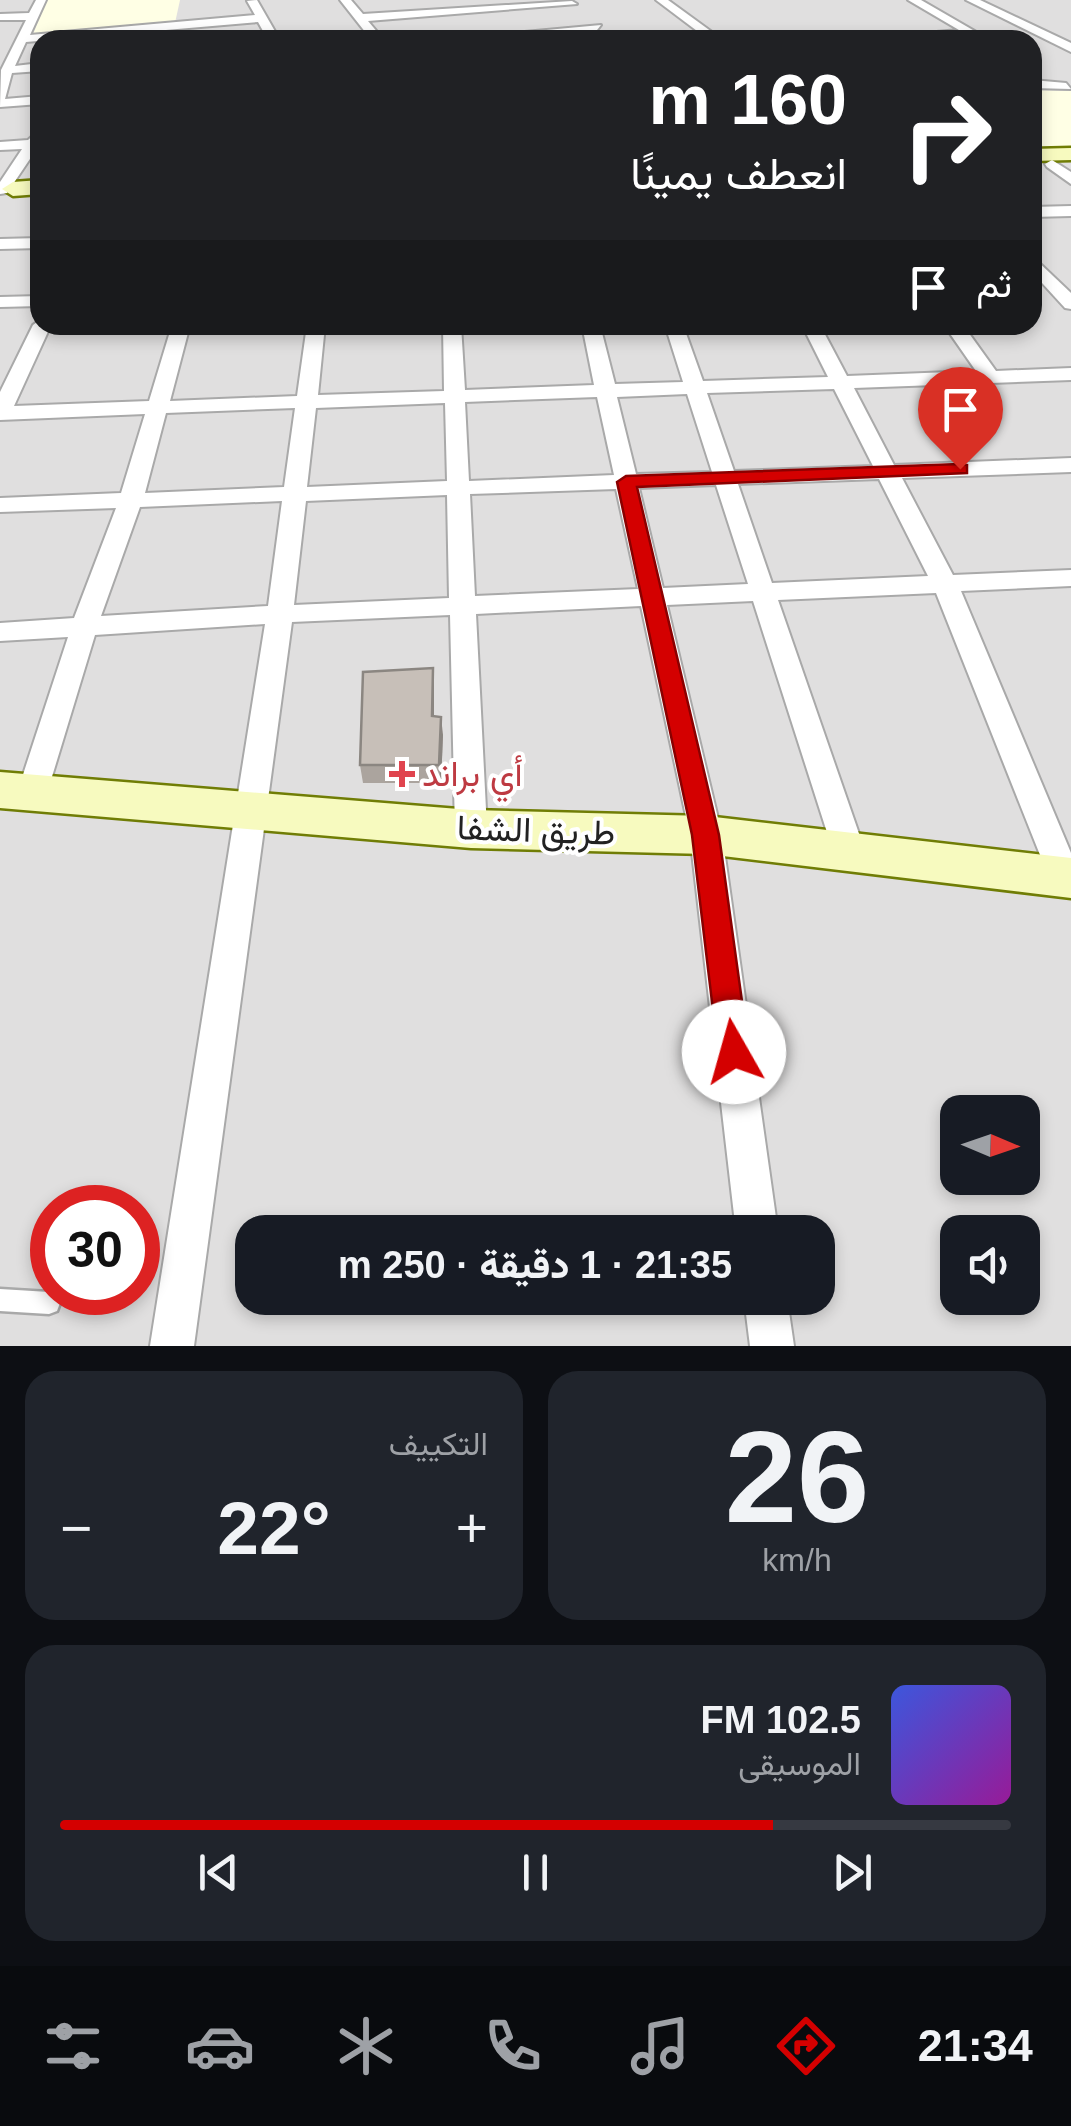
<!DOCTYPE html>
<html lang="ar">
<meta charset="utf-8">
<style>
:root{--surface:#171b24;--page:#20242c;--text:#f1f3f6;--muted:#9ea1a6;--line:#363941;--accent:#d40000}
body{margin:0;font-family:Helvetica,Vazirmatn,sans-serif;background:var(--page);color:var(--text);direction:rtl;height:100vh;display:flex;flex-direction:column;font-size:38px;white-space:nowrap}
*{box-sizing:border-box;margin:0}
p{font-size:32px;color:var(--muted)}
.icon{flex:none;width:55px;height:55px;fill:none;stroke:currentColor;stroke-width:2;stroke-linecap:round;stroke-linejoin:round}
.map{position:relative;height:1346px;overflow:hidden;direction:ltr}
.sheet{display:flex;flex-direction:column;gap:25px;padding:25px;background:#0d0f14;flex:1}
.sheet>*{flex:none}
.banner{position:absolute;left:30px;top:30px;width:1012px;height:305px;border-radius:30px;box-shadow:0 5px 15px #0003;direction:rtl;background:#202124;color:#fff;overflow:hidden}
.needle{width:65px;rotate:92deg}
.controls{position:absolute;left:940px;top:1095px;display:grid;gap:20px}
.controls a{display:grid;place-items:center;width:100px;height:100px;border-radius:20px;background:var(--surface);box-shadow:0 5px 15px #0003;font-size:50px}
.speed{position:absolute;left:30px;top:1185px;display:flex;gap:20px;font-size:50px;font-weight:700;text-align:center}
.speed>*{display:grid;place-content:center;width:130px;height:130px;border-radius:50%;background:var(--surface);box-shadow:0 5px 15px #0003;line-height:1}
.speed .limit{border:15px solid #d22;background:#fff;color:#111}
.pin{position:absolute;display:grid;place-items:center;width:85px;height:85px;color:#fff;margin:-102px -42px;border-radius:50% 50% 50% 0;rotate:-45deg;box-shadow:0 0 10px #0007}
.pin .icon{rotate:45deg}
.me{position:absolute;width:110px;margin:-55px;rotate:353deg;stroke-linejoin:round;filter:drop-shadow(0 0 8px #0008)}
.turn{display:flex;align-items:center;gap:35px;height:210px;padding:0 30px;font-size:45px}
.turn .icon{width:130px;height:130px;stroke-width:2.5}
.turn b{display:block;font-size:70px;line-height:85px}
.then{display:flex;align-items:center;height:95px;padding:0 30px;background:#0003;gap:20px;font-size:38px}
.big{font-size:75px;font-weight:800;line-height:1.1}
.sheet .tile{flex:1;display:flex;flex-direction:column;justify-content:center;gap:15px;min-width:0;padding:0 35px;border-radius:30px;background:var(--page)}
.sheet .dial{align-items:center;gap:0}
.dial b{font-size:130px;line-height:1}
.song{display:flex;align-items:center;gap:30px}
.cover{width:120px;height:120px;border-radius:15px;background:linear-gradient(135deg,hsl(230 70% 55%),hsl(300 70% 35%))}
.played{height:10px;border-radius:5px;background:linear-gradient(90deg,var(--accent) 75%,var(--line) 75%)}
.keys{display:flex;justify-content:space-around;direction:ltr}
.heat{display:flex;justify-content:space-between;align-items:center;font-size:55px;direction:ltr}
.sheet .tiles{flex:1;display:grid;gap:25px;grid-template-columns:1fr 1fr}
.tile:last-child{grid-column:span 2}
.trip{position:absolute;left:235px;top:1215px;width:600px;height:100px;border-radius:30px;background:var(--surface);box-shadow:0 5px 15px #0003;font-weight:800;line-height:100px;text-align:center;direction:rtl}
.menu{display:flex;height:160px;justify-content:space-around;align-items:center;background:#090b0e;color:var(--muted)}
.menu .icon{width:70px;height:70px}
.menu .active{color:var(--accent)}
.menu b{font-size:45px;color:var(--text)}
.map>svg:first-child{display:block}
.residential{fill:#e0dfdf;fill-rule:evenodd}
.education{fill:#ffffe5}
.lines{fill:none;stroke-linecap:round;stroke-linejoin:round}
.lane-casing{stroke:#a9a9a9;stroke-width:5}
.street-casing{stroke:#a9a9a9;stroke-width:4}
.secondary-casing{stroke:#707d05;stroke-width:5}
.lane{fill:#fff;fill-rule:evenodd}
.street{fill:#fff;fill-rule:evenodd}
.secondary{fill:#f7fabf;fill-rule:evenodd}
.wall{fill:#aba49e}
.shaded-wall{fill:#8b8681}
.building{fill:#c7bfb8;stroke:#8b8681;stroke-width:2.5}
.route{fill:#d40000;stroke:#8a0000;stroke-width:2.5}
.health-dot{fill:#e0444e;stroke:#fff;stroke-width:4}
.labels{text-anchor:middle;stroke-width:8;stroke-linejoin:round;paint-order:stroke}
.health-label{font-size:35px;fill:#be3a42;stroke:#fff;text-anchor:start}
.street-label{font-size:35px;fill:#222;stroke:#fff}
</style>
<div class="map">
<svg width="1071" height="1346" viewBox="0 0 1071 1346">
<rect width="100%" height="100%" fill="#f2efe9"/>
<path class="residential" d="M0,0H1071V1346H0ZM40,40H1032V325H40ZM958,1112H1022V1178H958ZM52,1208H138V1292H52ZM252,1232H818V1298H252ZM958,1232H1022V1298H958Z"/>
<g class="education">
<path d="M47,0H180L175,23L33,34Z"/>
<path d="M1032,90L1071,91V151L1033,152Z"/>
</g>
<g class="lines">
<g class="lane-casing">
<path id="lane" d="M0,1289L49,1292L57,1295L60,1303L57,1311L49,1314L0,1311Z"/>
</g>
<g class="street-casing">
<g id="street">
<path d="M36,0H46L30,35L255,15L247,1L257,0L280,40H268L258,22L26,42L15,66L40,63V71L12,73L5,99L40,96V104L0,107L1,70L26,20H0V14L29,13Z"/>
<path d="M340,0H351L363,14L572,1L577,4L368,21L384,40H321L366,33Z"/>
<path d="M656,0H668L723,40H709Z"/>
<path d="M908,0H921L978,33L912,40H846L959,30Z"/>
<path d="M966,0H980L1071,43V52Z"/>
<path d="M601,25L597,30L474,40L480,36Z"/>
<path d="M1032,80L1066,83L1071,89L1032,88Z"/>
<path d="M40,129V144L7,193L0,194V182L22,149L0,150V142L28,140Z"/>
<path d="M1052,160L1071,172V184L1047,167L1045,164Z"/>
<path d="M1071,206V216L1032,217V207Z"/>
<path d="M40,238V248L0,249V239Z"/>
<path d="M1032,256L1071,293V309L1065,308L1032,272Z"/>
<path d="M40,296V306L0,307V297Z"/>
<path d="M40,320V325H51L14,406L149,401L172,325H190L170,401L297,396L307,325H325L318,395L444,391L443,325H461L465,390L594,385L582,325H600L615,384L683,382L665,325H683L703,381L828,377L802,325H820L847,376L976,371L944,325H963L996,371L1071,368V380L854,388L894,465L1071,458V472L902,478L953,575L1071,570V586L961,591L1071,853V886L1064,889L1052,885L1048,875L936,593L778,600L865,851L860,860L849,864L838,860L833,851L753,601L667,605L722,835L778,1232H736L690,835L641,606L476,614L487,829L482,838L471,842L460,838L455,829L450,615L292,622L194,1346H150L265,624L95,635L47,793L43,802L32,805L21,802L17,793L68,637L0,641V623L74,618L116,508L0,512V498L121,493L145,414L0,420V392L33,325ZM834,389L873,466L734,471L707,393ZM687,394L712,472L636,474L617,397ZM597,397L614,475L469,481L465,402ZM445,403L447,481L307,487L316,408ZM295,408L284,487L145,493L166,413ZM879,479L928,576L772,583L738,484ZM716,485L748,584L663,588L639,488ZM616,489L638,589L475,596L470,494ZM447,495L449,598L294,605L306,501ZM282,501L268,606L101,616L140,507Z"/>
<path d="M744,1298H787L794,1346H750Z"/>
</g>
</g>
<g class="secondary-casing">
<g id="secondary">
<path d="M1071,148V160L1032,161V149Z"/>
<path d="M40,180V194L13,196L2,189L13,182Z"/>
<path d="M0,772L471,810L706,816L1071,858V898L706,854L471,848L0,808Z"/>
</g>
</g>
<use href="#lane" class="lane"/>
<use href="#street" class="street"/>
<use href="#secondary" class="secondary"/>
</g>
<path class="wall" d="M433,668L434,716L443,735L441,783H363L360,765Z"/>
<g class="shaded-wall">
<path d="M433,668L434,686V734L432,716Z"/>
<path d="M441,717L443,735L441,783L439,765Z"/>
</g>
<path class="building" d="M433,668L432,716L441,717L439,765H360L363,672Z"/>
<path class="route" d="M960,464L967,465V473L637,487L719,835L749,1052L745,1062L734,1067L723,1062L718,1052L692,835L617,482L626,476Z"/>
<path class="health-dot" d="M397 759h10v10h10v10h-10v10h-10v-10h-10v-10h10z"/>
<g class="labels">
<g class="health-label">
<text x="422" y="786">أي براند</text>
</g>
<g class="street-label">
<text transform="translate(536 830) rotate(2)" y="12">طريق الشفا</text>
</g>
</g>
</svg>
<div class="controls">
<a><svg class="needle" viewBox="-14 -14 28 28"><path d="M0-13l5 13h-10z" fill="#e53935"/><path d="M0 13l5-13h-10z" fill="#9ea1a6"/></svg></a>
<a><svg class="icon" aria-label="sound" viewBox="0 0 24 24"><path d="M4 9h4l5-4v14l-5-4H4zM17 9q2 3 0 6"/></svg></a>
</div>
<div class="speed"><div class="limit">30</div></div>
<div class="pin" style="left:960px;top:469px;background:#d93025"><svg class="icon" aria-label="arrive" viewBox="0 0 24 24"><path d="M6 21V4h12l-3 4 3 4H6"/></svg></div>
<svg class="me" style="left:734px;top:1052px" viewBox="-20 -20 40 40"><circle r="19" fill="#fff"/><path d="M0-13L10 11 0 6-10 11z" fill="#d40000"/></svg>
<div class="trip">21:35 · 1 دقيقة · 250 m</div>
<div class="banner">
<div class="turn"><svg class="icon" aria-label="right" viewBox="0 0 24 24"><path d="M7 20v-9h11M14 6l5 5-5 5"/></svg><div><b>160 m</b>انعطف يمينًا</div></div>
<div class="then">ثم<svg class="icon" aria-label="arrive" viewBox="0 0 24 24"><path d="M6 21V4h12l-3 4 3 4H6"/></svg></div>
</div>
</div>
<section class="sheet">
<div class="tiles">
<div class="tile dial"><b>26</b><p>km/h</p></div>
<div class="tile"><p>التكييف</p>
<div class="heat"><a>−</a><b class="big">22°</b><a>+</a></div>
</div>
<div class="tile">
<div class="song"><i class="cover"></i><div><b>102.5 FM</b><p>الموسيقى</p></div></div>
<div class="played"></div>
<div class="keys"><svg class="icon" aria-label="previous" viewBox="0 0 24 24"><path d="M18 5L8 12l10 7zM5 5v14"/></svg><svg class="icon" aria-label="pause" viewBox="0 0 24 24"><path d="M8 5v14M16 5v14"/></svg><svg class="icon" aria-label="next" viewBox="0 0 24 24"><path d="M6 5l10 7-10 7zM19 5v14"/></svg></div>
</div>
</div>
</section>
<nav class="menu">
<b>21:34</b>
<svg class="icon active" aria-label="directions" viewBox="0 0 24 24"><path d="M12 3l9 9-9 9-9-9zM9 14v-3h6M13 9l2 2-2 2"/></svg>
<svg class="icon" aria-label="music" viewBox="0 0 24 24"><path d="M9 18V5l10-2v13"/><circle cx="6" cy="18" r="3"/><circle cx="16" cy="16" r="3"/></svg>
<svg class="icon" aria-label="phone" viewBox="0 0 24 24"><path d="M5 4h4l2 5-3 2q2 4 5 5l2-3 5 2v4C11 20 4 13 5 4z"/></svg>
<svg class="icon" aria-label="climate" viewBox="0 0 24 24"><path d="M12 3v18M4 7l16 10M4 17L20 7"/></svg>
<svg class="icon" aria-label="car" viewBox="0 0 24 24"><path d="M5 17H2v-5l4-1 3-4h7l3 4 3 1v5h-3M9 17h6M6 11h13"/><circle cx="7" cy="17" r="2"/><circle cx="17" cy="17" r="2"/></svg>
<svg class="icon" aria-label="filters" viewBox="0 0 24 24"><path d="M4 7h16M4 17h16"/><circle cx="9" cy="7" r="2"/><circle cx="15" cy="17" r="2"/></svg>
</nav>
